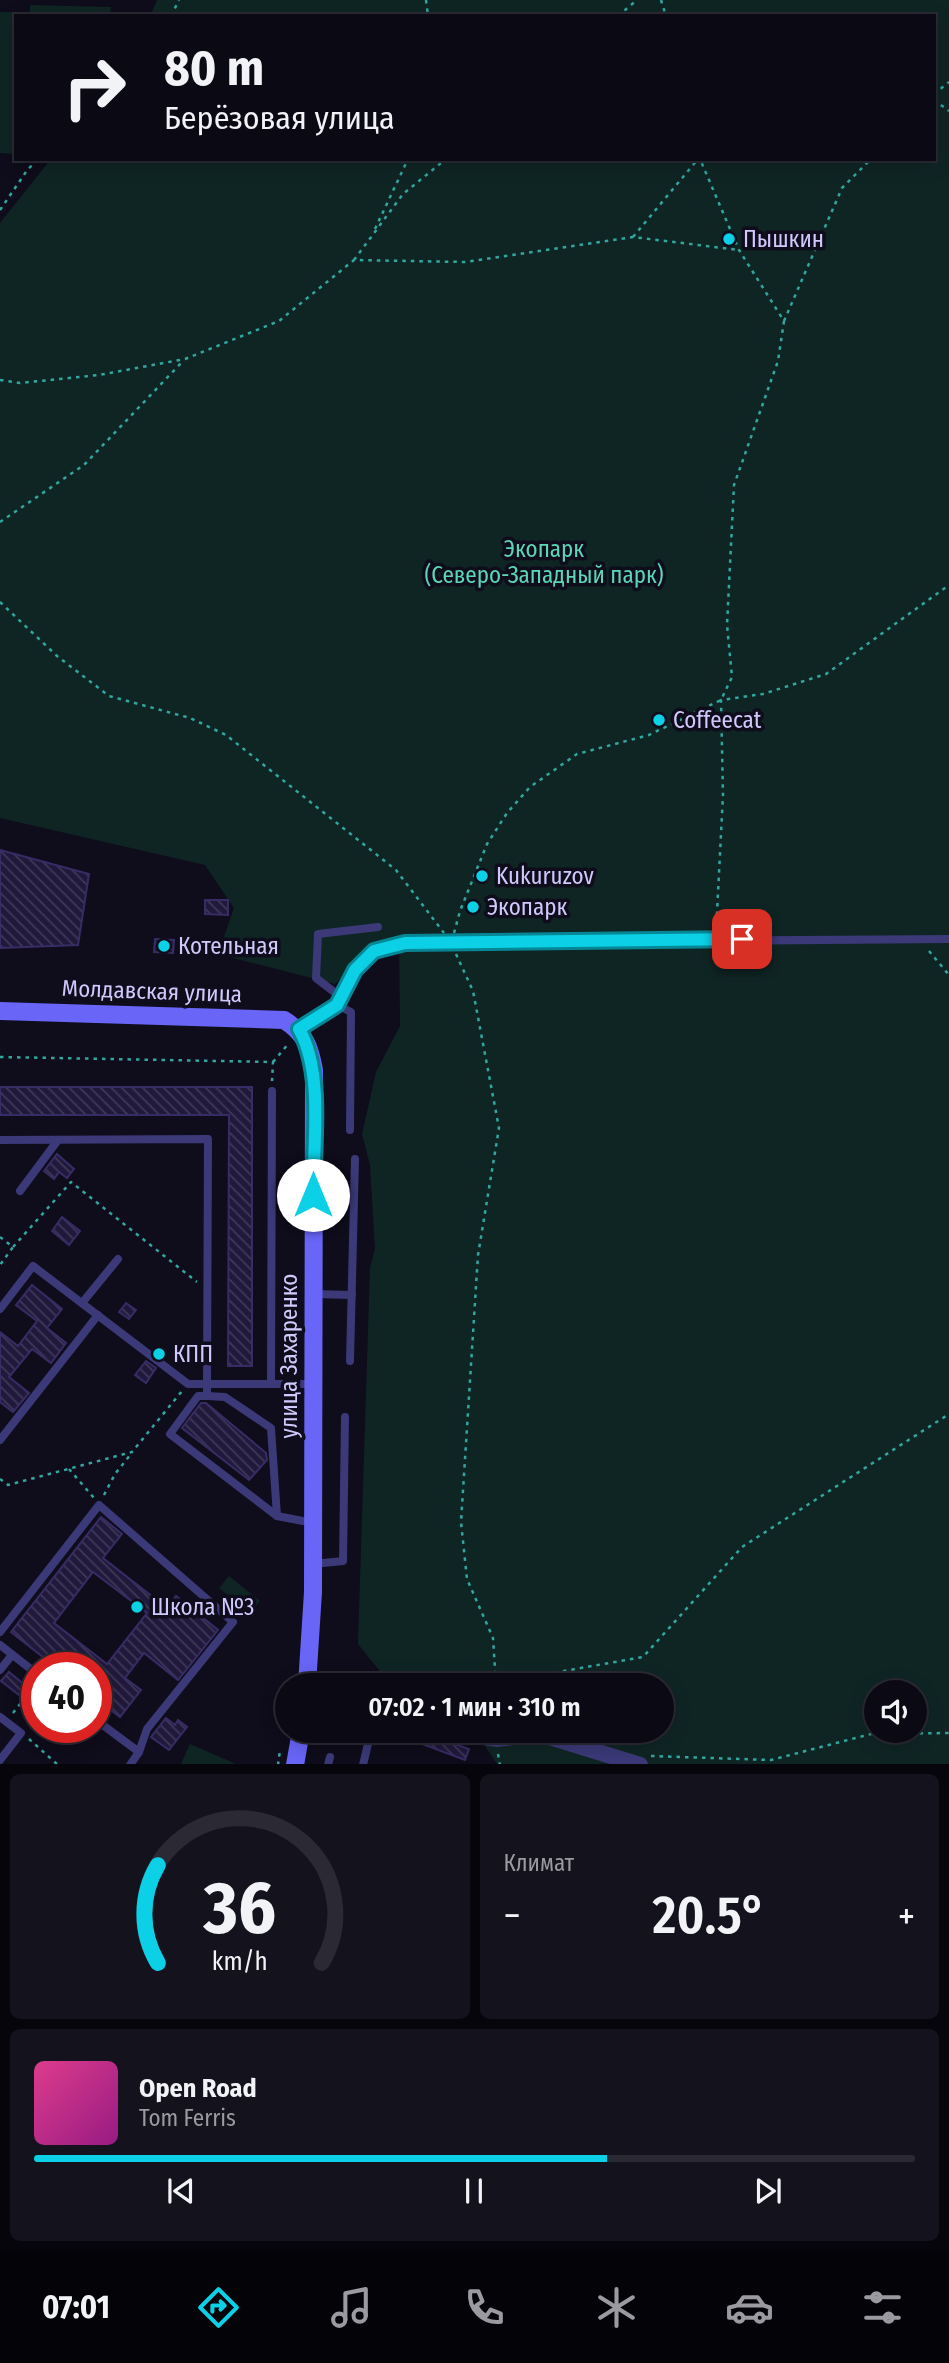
<!DOCTYPE html>
<html lang="ru">
<meta charset="utf-8">
<style>
:root{--surface:#0b0914;--page:#14121d;--text:#f1f3f6;--muted:#9a9aa0;--line:#2b2a34;--accent:#0bd0e6}
body{margin:0;font-family:"Fira Sans Condensed",sans-serif;background:var(--page);color:var(--text);height:100vh;display:flex;flex-direction:column;font-size:26px;white-space:nowrap}
*{box-sizing:border-box;margin:0}
p{font-size:23px;color:var(--muted)}
.icon{flex:none;width:38px;height:38px;fill:none;stroke:currentColor;stroke-width:2;stroke-linecap:round;stroke-linejoin:round}
.map{position:relative;height:1764px;overflow:hidden}
.details{display:flex;flex-direction:column;gap:10px;padding:10px;background:#06050b;flex:1}
.details>*{flex:none}
.banner{position:absolute;left:14px;top:14px;width:922px;height:147px;border-radius:0px;box-shadow:0 4px 18px #0003,0 0 0 2px var(--line);background:#0b0914;color:var(--text);overflow:hidden}
.fabs{position:absolute;left:864px;top:1680px;display:grid;gap:14px}
.fabs a{display:grid;place-items:center;width:63px;height:63px;border-radius:50%;background:var(--surface);box-shadow:0 4px 18px #0003,0 0 0 2px var(--line);font-size:35px}
.speed{position:absolute;left:21px;top:1652px;display:flex;gap:14px;font-size:35px;font-weight:700;text-align:center}
.speed>*{display:grid;place-content:center;width:91px;height:91px;border-radius:50%;background:var(--surface);box-shadow:0 4px 18px #0003,0 0 0 2px var(--line);line-height:1}
.speed .limit{border:10px solid #d22;background:#fff;color:#111}
.pin{position:absolute;display:grid;place-items:center;width:60px;height:60px;color:#fff;margin:-30px;border-radius:14px;box-shadow:0 4px 10px #0006}
.me{position:absolute;width:77px;margin:-38px;rotate:0deg;stroke-linejoin:round;filter:drop-shadow(0 0 5px #0008)}
.turn{display:flex;align-items:center;gap:24px;height:147px;padding:0 35px;font-size:32px}
.turn .icon{width:91px;height:91px;stroke-width:2.5}
.turn b{display:block;font-size:49px;line-height:60px}
.big{font-size:52px;font-weight:600;line-height:1.1}
.details .tile{flex:1;display:flex;flex-direction:column;justify-content:center;gap:10px;min-width:0;padding:0 24px;border-radius:10px;background:var(--page)}
.details .dial{align-items:center;gap:0}
.dial svg{height:182px;overflow:visible;fill:none;stroke:var(--line);stroke-width:7;stroke-linecap:round;text-anchor:middle}
.dial text{fill:var(--text);stroke:none}
.song{display:flex;align-items:center;gap:21px}
.cover{width:84px;height:84px;border-radius:10px;background:linear-gradient(135deg,hsl(330 70% 55%),hsl(310 70% 35%))}
.played{height:7px;border-radius:4px;background:linear-gradient(90deg,var(--accent) 65%,var(--line) 65%)}
.keys{display:flex;justify-content:space-around;direction:ltr}
.heat{display:flex;justify-content:space-between;align-items:center;font-size:38px;direction:ltr}
.details .tiles{flex:1;display:grid;gap:10px;grid-template-columns:1fr 1fr}
.tile:last-child{grid-column:span 2}
.trip{position:absolute;left:275px;top:1673px;width:399px;height:70px;border-radius:35px;background:var(--surface);box-shadow:0 4px 18px #0003,0 0 0 2px var(--line);font-weight:600;line-height:70px;text-align:center}
.dock{display:flex;height:112px;justify-content:space-around;align-items:center;background:#040408;color:var(--muted)}
.dock .icon{width:49px;height:49px}
.dock .on{color:var(--accent)}
.dock b{font-size:32px;color:var(--text)}
.map>svg:first-child{display:block}
.green{fill:#0f2524;fill-rule:evenodd}
.building{fill:url(#building-back-hatch);stroke:#382c66;stroke-width:2;fill-rule:evenodd}
.lines{fill:none;stroke-linecap:round;stroke-linejoin:round}
.path{stroke:#32a7a0;stroke-width:2.5;stroke-dasharray:3.5 5;stroke-linecap:butt}
.lane{stroke:#3b3978;stroke-width:8}
.street{stroke:#3b3978;stroke-width:16}
.secondary{stroke:#6865f7;stroke-width:18}
.route-casing{stroke:#078796;stroke-width:18}
.route{stroke:#0bd0e6;stroke-width:12}
.poi-dot{fill:#0bd0e6;stroke:#0f0c1b;stroke-width:2.5}
.labels{text-anchor:middle;stroke-width:7;stroke-linejoin:round;paint-order:stroke}
.poi-label{font-size:23px;fill:#cfc9fc;stroke:#0f0c1b;text-anchor:start}
.park-label{font-size:23px;fill:#5ad7b8;stroke:#0f0c1b}
.street-label{font-size:23px;fill:#cfc9fc;stroke:#0f0c1b}
</style>
<div class="map">
<svg width="949" height="1765" viewBox="0 0 949 1765">
<defs>
<pattern id="building-back-hatch" width="6" height="6" patternUnits="userSpaceOnUse" patternTransform="scale(1.75)"><rect width="6" height="6" fill="#20193b"/><path d="M-1 5l2 2M0 0l6 6M5-1l2 2" fill="none" stroke="#3f3958"/></pattern>
</defs>
<rect width="100%" height="100%" fill="#0f0c1b"/>
<g class="green">
<path d="M157,0H949V1764H497L475,1731H662V1685H391L358,1644L370,1268L375,1249L370,1165L362,1134L376,1072L400,1026L399,940L374,945L335,984L218,954L234,908L205,865L0,818V223L51,159H934V16H150ZM877,1692H915V1731H877Z"/>
<path d="M30,5L111,7L110,16H30Z"/>
<path d="M0,12H21V16H16V154L0,153Z"/>
<path d="M229,1576L260,1601L250,1613L219,1588Z"/>
<path d="M190,1744L236,1764H181Z"/>
</g>
<g class="building">
<path d="M0,850L89,874L78,945L0,948Z"/>
<path d="M205,900H228V915L205,914Z"/>
<path d="M155,939L174,940L173,953L154,952Z"/>
<path d="M0,1087H252V1366H228L229,1115H0Z"/>
<path d="M57,1154L74,1169L67,1178L59,1172L54,1179L44,1171Z"/>
<path d="M62,1217L80,1231L69,1245L52,1231Z"/>
<path d="M32,1285L62,1309L47,1328L66,1343L51,1363L32,1349L9,1377L29,1393L13,1412L0,1402V1332L18,1346L37,1321L16,1305Z"/>
<path d="M126,1303L136,1310L129,1319L119,1312Z"/>
<path d="M146,1361L156,1368L146,1383L135,1375Z"/>
<path d="M201,1403H206L266,1453L267,1460L249,1480L182,1428Z"/>
<path d="M101,1517L122,1534L103,1558L167,1608L176,1596L218,1630L178,1680L144,1653L125,1678L141,1690L120,1717L96,1699V1668H57L11,1632ZM93,1572L147,1613L107,1664L54,1623Z"/>
<path d="M9,1672L26,1686L19,1695L1,1681Z"/>
<path d="M166,1718L175,1725L178,1720L187,1727L169,1750L151,1737Z"/>
<path d="M418,1731L469,1749L465,1760L414,1741Z"/>
</g>
<g class="lines">
<g class="path">
<path d="M426,0L428,16"/>
<path d="M661,0L666,16"/>
<path d="M171,16L179,0"/>
<path d="M618,16L637,0"/>
<path d="M934,94L949,82"/>
<path d="M934,100L949,111"/>
<path d="M0,210L28,169L39,159"/>
<path d="M375,229L408,159"/>
<path d="M633,237L698,159"/>
<path d="M354,260L403,194L446,159"/>
<path d="M784,321L842,188L871,159"/>
<path d="M0,380L20,383L99,375L185,359L279,321L354,260L465,262L633,237L739,250"/>
<path d="M0,522L84,465L183,361"/>
<path d="M0,602L57,656L109,696L190,718L226,735L396,870L444,933"/>
<path d="M716,932L723,795L721,700L763,694L826,674L949,585"/>
<path d="M454,933L460,911L487,844L507,813L530,787L577,754L649,735L721,700L732,677L727,625L734,485L778,361L784,321L739,250L700,159"/>
<path d="M929,951L949,975"/>
<path d="M456,954L473,991L499,1128L478,1255L461,1522L467,1579L493,1638L496,1685"/>
<path d="M0,1057L273,1062L272,1081"/>
<path d="M273,1062L289,1043"/>
<path d="M0,1237L13,1247L0,1265"/>
<path d="M13,1247L71,1182L197,1282"/>
<path d="M69,1469L94,1498"/>
<path d="M0,1479L8,1485L132,1452L182,1391"/>
<path d="M104,1495L115,1474L131,1454"/>
<path d="M496,1683L643,1657L742,1547L949,1414"/>
<path d="M13,1713L35,1685"/>
<path d="M588,1731L606,1738"/>
<path d="M29,1739L58,1765"/>
<path d="M498,1754L500,1765"/>
<path d="M651,1756L771,1760L871,1734L949,1733"/>
<path d="M278,1765L280,1750"/>
</g>
<g class="lane">
<path d="M342,998L316,978L318,934L378,927"/>
<path d="M337,1005L351,1012L350,1130"/>
<path d="M299,1029L337,1005L355,970L374,952L405,943L949,939"/>
<path d="M0,1140L208,1139L207,1384H313"/>
<path d="M20,1191L58,1140"/>
<path d="M313,1294L352,1295"/>
<path d="M82,1303L118,1259"/>
<path d="M0,1309L33,1266L188,1384H207V1396L225,1397L271,1428L277,1516"/>
<path d="M350,1361L355,1159"/>
<path d="M271,1384L272,1091"/>
<path d="M207,1396H198L170,1434L277,1516L313,1523"/>
<path d="M0,1440L98,1315"/>
<path d="M313,1564L343,1561L345,1417"/>
<path d="M0,1632L99,1505L233,1622L147,1729L139,1752L130,1765"/>
<path d="M0,1645L37,1674"/>
<path d="M0,1670L12,1655"/>
<path d="M0,1717L21,1733L0,1760"/>
<path d="M96,1720L139,1752"/>
<path d="M328,1765L330,1757"/>
<path d="M363,1765L371,1731"/>
</g>
<path class="street" d="M447,1731L497,1739L540,1734L640,1765"/>
<g class="secondary">
<path d="M0,1011L284,1020C305,1033 310,1047 314,1070L313,1592L307,1685"/>
<path d="M295,1765L301,1731"/>
</g>
</g>
<g class="lines">
<g class="route-casing">
<path id="route" d="M313,1195C313,1145 324,1073 299,1029L337,1005L355,970L374,951L405,943L742,939"/>
</g>
<use href="#route" class="route"/>
</g>
<g class="poi-dot">
<circle cx="729" cy="239" r="7"/>
<circle cx="659" cy="720" r="7"/>
<circle cx="482" cy="876" r="7"/>
<circle cx="473" cy="907" r="7"/>
<circle cx="164" cy="946" r="7"/>
<circle cx="159" cy="1354" r="7"/>
<circle cx="137" cy="1607" r="7"/>
</g>
<g class="labels">
<g class="poi-label">
<text x="743" y="247">Пышкин</text>
<text x="673" y="728">Coffeecat</text>
<text x="496" y="884">Kukuruzov</text>
<text x="487" y="915">Экопарк</text>
<text x="178" y="954">Котельная</text>
<text x="173" y="1362">КПП</text>
<text x="151" y="1615">Школа №3</text>
</g>
<g class="park-label">
<text x="544" y="557">Экопарк<tspan x="544" dy="26">(Северо-Западный парк)</tspan></text>
</g>
<g class="street-label">
<text transform="translate(152 991) rotate(2)" y="8">Молдавская улица</text>
<text transform="translate(289 1356) rotate(-90)" y="8">улица Захаренко</text>
</g>
</g>
</svg>
<div class="fabs">
<a><svg class="icon" aria-label="sound" viewBox="0 0 24 24"><path d="M4 9h4l5-4v14l-5-4H4zM17 9q2 3 0 6"/></svg></a>
</div>
<div class="speed"><div class="limit">40</div></div>
<div class="pin" style="left:742px;top:939px;background:#d93025"><svg class="icon" aria-label="arrive" viewBox="0 0 24 24"><path d="M6 21V4h12l-3 4 3 4H6"/></svg></div>
<svg class="me" style="left:313px;top:1195px" viewBox="-20 -20 40 40"><circle r="19" fill="#fff"/><path d="M0-13L10 11 0 6-10 11z" fill="#0bd0e6"/></svg>
<div class="trip">07:02 · 1 мин · 310 m</div>
<div class="banner">
<div class="turn"><svg class="icon" aria-label="right" viewBox="0 0 24 24"><path d="M7 20v-9h11M14 6l5 5-5 5"/></svg><div><b>80 m</b>Берёзовая улица</div></div>
</div>
</div>
<section class="details">
<div class="tiles">
<div class="tile dial"><svg viewBox="0 0 100 80">
<path d="M14 69A42 42 0 1 1 86 69"/>
<path d="M14 69A42 42 0 0 1 14 26" stroke="#0bd0e6"/>
<text x="50" y="56" font-size="32" font-weight="700">36</text>
<text x="50" y="72" font-size="11">km/h</text>
</svg></div>
<div class="tile"><p>Климат</p>
<div class="heat"><a>−</a><b class="big">20.5°</b><a>+</a></div>
</div>
<div class="tile">
<div class="song"><i class="cover"></i><div><b>Open Road</b><p>Tom Ferris</p></div></div>
<div class="played"></div>
<div class="keys"><svg class="icon" aria-label="previous" viewBox="0 0 24 24"><path d="M18 5L8 12l10 7zM5 5v14"/></svg><svg class="icon" aria-label="pause" viewBox="0 0 24 24"><path d="M8 5v14M16 5v14"/></svg><svg class="icon" aria-label="next" viewBox="0 0 24 24"><path d="M6 5l10 7-10 7zM19 5v14"/></svg></div>
</div>
</div>
</section>
<nav class="dock">
<b>07:01</b>
<svg class="icon on" aria-label="directions" viewBox="0 0 24 24"><path d="M12 3l9 9-9 9-9-9zM9 14v-3h6M13 9l2 2-2 2"/></svg>
<svg class="icon" aria-label="music" viewBox="0 0 24 24"><path d="M9 18V5l10-2v13"/><circle cx="6" cy="18" r="3"/><circle cx="16" cy="16" r="3"/></svg>
<svg class="icon" aria-label="phone" viewBox="0 0 24 24"><path d="M5 4h4l2 5-3 2q2 4 5 5l2-3 5 2v4C11 20 4 13 5 4z"/></svg>
<svg class="icon" aria-label="climate" viewBox="0 0 24 24"><path d="M12 3v18M4 7l16 10M4 17L20 7"/></svg>
<svg class="icon" aria-label="car" viewBox="0 0 24 24"><path d="M5 17H2v-5l4-1 3-4h7l3 4 3 1v5h-3M9 17h6M6 11h13"/><circle cx="7" cy="17" r="2"/><circle cx="17" cy="17" r="2"/></svg>
<svg class="icon" aria-label="filters" viewBox="0 0 24 24"><path d="M4 7h16M4 17h16"/><circle cx="9" cy="7" r="2"/><circle cx="15" cy="17" r="2"/></svg>
</nav>
